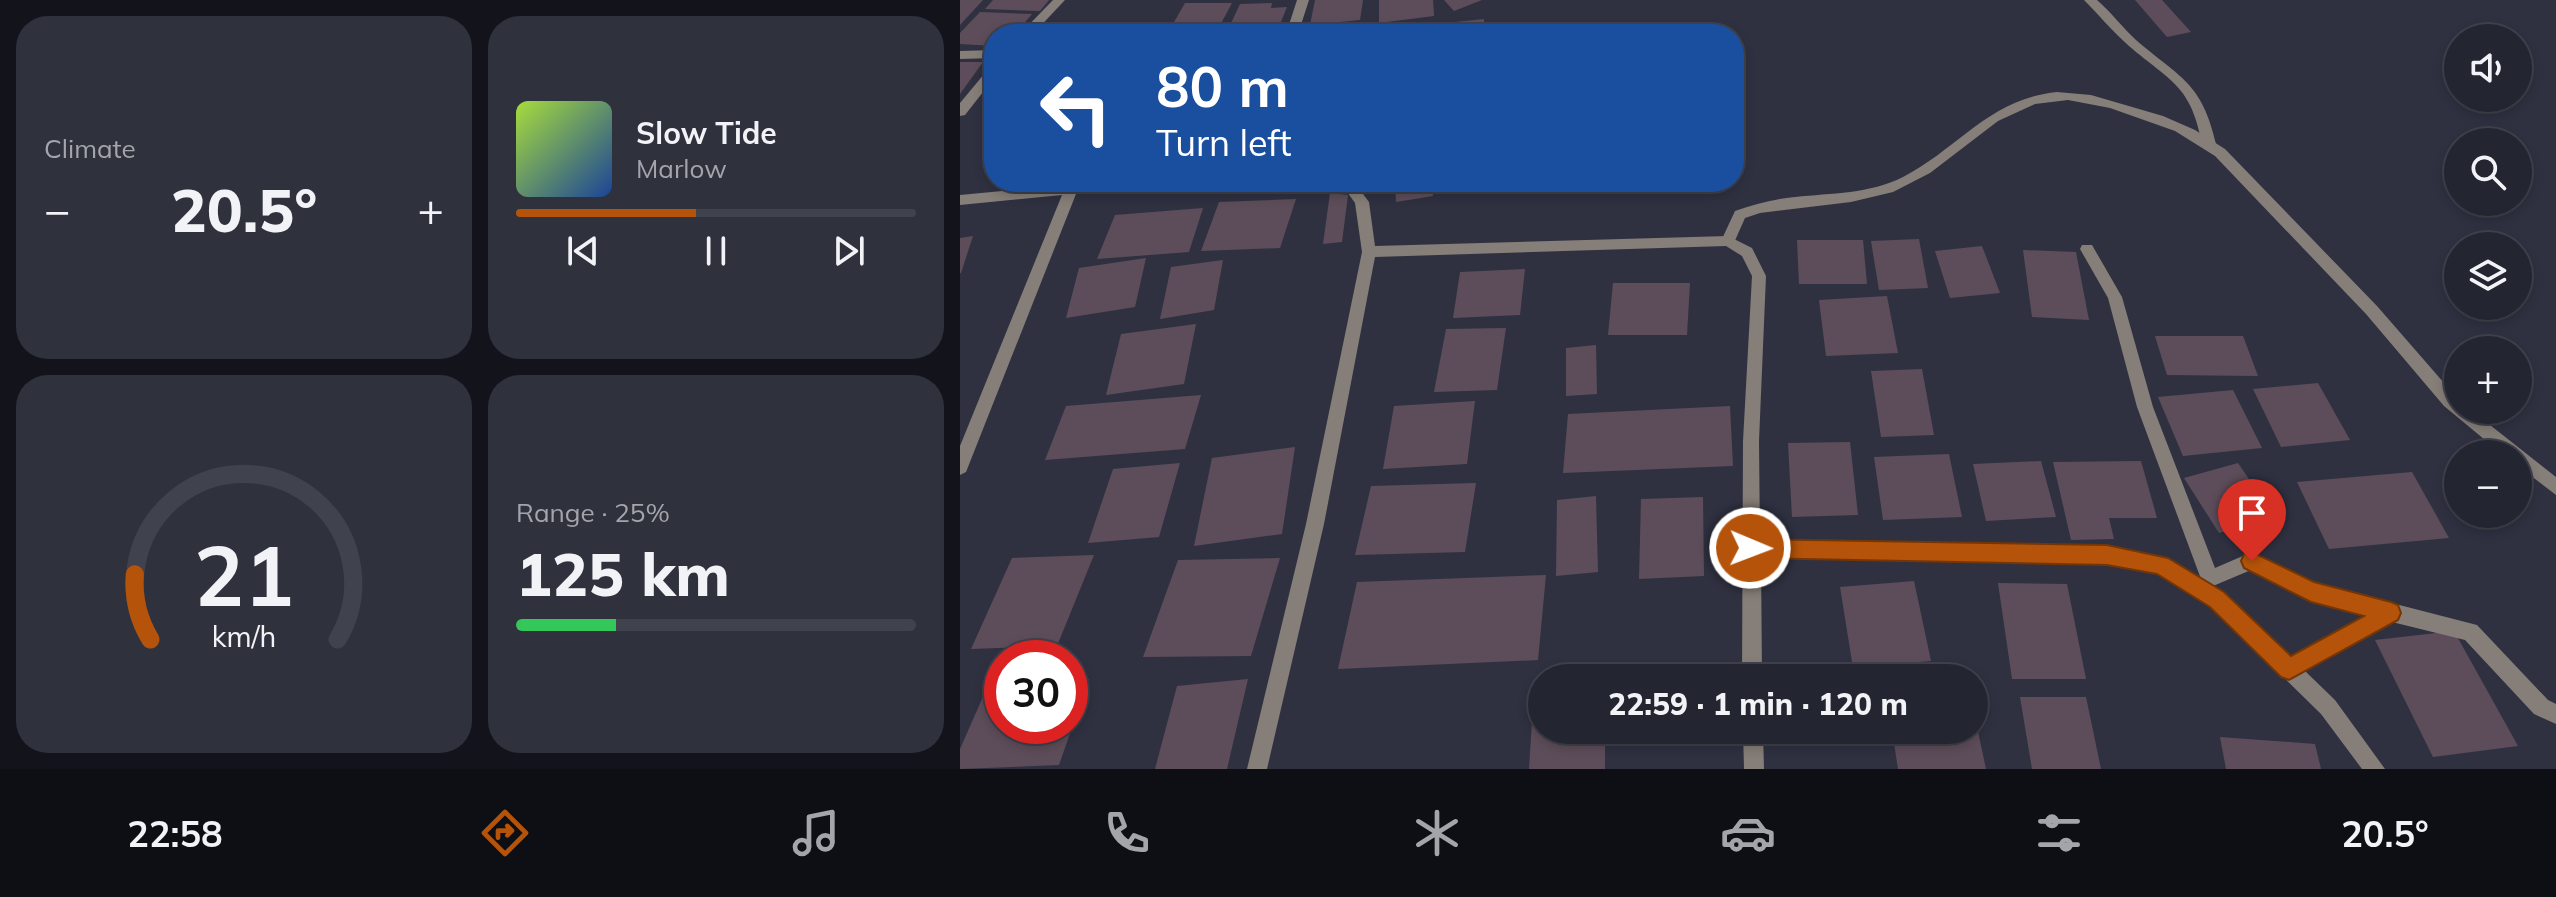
<!DOCTYPE html>
<meta charset="utf-8">
<style>
:root{--surface:#232531;--page:#2f313d;--text:#f1f3f6;--muted:#a3a5ab;--line:#40424d;--accent:#b45309}
body{margin:0;font-family:Mulish,sans-serif;background:var(--page);color:var(--text);height:100vh;display:flex;flex-direction:column;font-size:30px;white-space:nowrap}
*{box-sizing:border-box;margin:0}
p{font-size:26px;color:var(--muted)}
.icon{flex:none;width:44px;height:44px;fill:none;stroke:currentColor;stroke-width:2;stroke-linecap:round;stroke-linejoin:round}
.map{position:relative;flex:1;overflow:hidden}
.sheet{display:flex;flex-direction:column;gap:16px;padding:16px;background:#13141b;width:960px}
.sheet>*{flex:none}
.banner{position:absolute;left:24px;top:24px;width:760px;height:168px;border-radius:32px;box-shadow:0 4px 12px #0003,0 0 0 2px var(--line);background:#1a4fa0;color:#fff;overflow:hidden}
.fabs{position:absolute;left:1484px;top:24px;display:grid;gap:16px}
.fabs a{display:grid;place-items:center;width:88px;height:88px;border-radius:50%;background:var(--surface);box-shadow:0 4px 12px #0003,0 0 0 2px var(--line);font-size:40px}
.speed{position:absolute;left:24px;top:640px;display:flex;gap:16px;font-size:40px;font-weight:700;text-align:center}
.speed>*{display:grid;place-content:center;width:104px;height:104px;border-radius:50%;background:var(--surface);box-shadow:0 4px 12px #0003,0 0 0 2px var(--line);line-height:1}
.speed .limit{border:12px solid #d22;background:#fff;color:#111}
.pin{position:absolute;display:grid;place-items:center;width:68px;height:68px;color:#fff;margin:-82px -34px;border-radius:50% 50% 50% 0;rotate:-45deg;box-shadow:0 0 8px #0007}
.pin .icon{rotate:45deg}
.me{position:absolute;width:88px;margin:-44px;rotate:91deg;stroke-linejoin:round;filter:drop-shadow(0 0 6px #0008)}
.turn{display:flex;align-items:center;gap:28px;height:168px;padding:0 40px;font-size:36px}
.turn .icon{width:104px;height:104px;stroke-width:2.5}
.turn b{display:block;font-size:56px;line-height:68px}
.big{font-size:60px;font-weight:800;line-height:1.1}
.sheet .card{flex:1;display:flex;flex-direction:column;justify-content:center;gap:12px;min-width:0;padding:0 28px;border-radius:32px;background:var(--page)}
.sheet .dial{align-items:center;gap:0}
.dial svg{height:208px;overflow:visible;fill:none;stroke:var(--line);stroke-width:7;stroke-linecap:round;text-anchor:middle}
.dial text{fill:var(--text);stroke:none}
.song{display:flex;align-items:center;gap:24px}
.cover{width:96px;height:96px;border-radius:12px;background:linear-gradient(135deg,hsl(80 70% 55%),hsl(220 70% 35%))}
.played{height:8px;border-radius:4px;background:linear-gradient(90deg,var(--accent) 45%,var(--line) 45%)}
.keys{display:flex;justify-content:space-around;direction:ltr}
.heat{display:flex;justify-content:space-between;align-items:center;font-size:44px;direction:ltr}
.charge{height:12px;border-radius:6px;background:linear-gradient(90deg,#34c759 25%,var(--line) 0)}
.sheet .tiles{flex:1;display:grid;gap:16px;grid-template-columns:repeat(2,1fr)}
.trip{position:absolute;left:568px;top:664px;width:460px;height:80px;border-radius:40px;background:var(--surface);box-shadow:0 4px 12px #0003,0 0 0 2px var(--line);font-weight:800;line-height:80px;text-align:center}
.tabs{display:flex;height:128px;justify-content:space-around;align-items:center;background:#0e0f14;color:var(--muted)}
.tabs .icon{width:56px;height:56px}
.tabs .active{color:var(--accent)}
.tabs b{font-size:36px;color:var(--text)}
main{display:flex;flex:1;min-height:0}
.map>svg:first-child{display:block}
.building{fill:#5d4d5a}
.lines{fill:none;stroke-linecap:round;stroke-linejoin:round}
.lane{fill:#867e78;fill-rule:evenodd}
.street{fill:#867e78;fill-rule:evenodd}
.route{fill:#b45309;stroke:#753606;stroke-width:2}
</style>
<main>
<section class="sheet">
<div class="tiles">
<div class="card"><p>Climate</p>
<div class="heat"><a>−</a><b class="big">20.5°</b><a>+</a></div>
</div>
<div class="card">
<div class="song"><i class="cover"></i><div><b>Slow Tide</b><p>Marlow</p></div></div>
<div class="played"></div>
<div class="keys"><svg class="icon" aria-label="previous" viewBox="0 0 24 24"><path d="M18 5L8 12l10 7zM5 5v14"/></svg><svg class="icon" aria-label="pause" viewBox="0 0 24 24"><path d="M8 5v14M16 5v14"/></svg><svg class="icon" aria-label="next" viewBox="0 0 24 24"><path d="M6 5l10 7-10 7zM19 5v14"/></svg></div>
</div>
<div class="card dial"><svg viewBox="0 0 100 80">
<path d="M14 69A42 42 0 1 1 86 69"/>
<path d="M14 69A42 42 0 0 1 8 44" stroke="#b45309"/>
<text x="50" y="56" font-size="32" font-weight="700">21</text>
<text x="50" y="72" font-size="11">km/h</text>
</svg></div>
<div class="card"><p>Range · 25%</p><b class="big">125 km</b><div class="charge"></div></div>
</div>
</section>
<div class="map">
<svg width="1596" height="769" viewBox="0 0 1596 769">
<rect width="100%" height="100%" fill="#2f3141"/>
<g class="building">
<path d="M0,0H23L0,25Z"/>
<path d="M33,0H89L80,11L25,9Z"/>
<path d="M355,0H403L400,20L350,25Z"/>
<path d="M419,0H473L474,16L419,23Z"/>
<path d="M484,0H522L494,11Z"/>
<path d="M1175,0H1202L1231,32L1207,37Z"/>
<path d="M225,3H272L258,29H210Z"/>
<path d="M312,3L311,8L327,7L321,22L307,23L302,34H266L280,4Z"/>
<path d="M20,12L72,14L55,34H34V46L0,44V33Z"/>
<path d="M524,19V34H476V24Z"/>
<path d="M428,25L427,34H374L375,29Z"/>
<path d="M0,62H23L0,94Z"/>
<path d="M435,182H472L473,196L436,202Z"/>
<path d="M370,193L388,195L382,242L363,244Z"/>
<path d="M336,199L320,248L241,251L259,202Z"/>
<path d="M243,208L229,252L137,259L155,215Z"/>
<path d="M13,236L1,273H0V238Z"/>
<path d="M959,239L968,288L919,290L911,241Z"/>
<path d="M837,240H903L907,284H839Z"/>
<path d="M1022,246L1040,293L990,298L975,251Z"/>
<path d="M1063,250L1116,252L1129,320L1072,317Z"/>
<path d="M186,258L175,307L106,318L119,268Z"/>
<path d="M263,260L254,310L200,319L211,267Z"/>
<path d="M565,269L560,315L493,318L500,272Z"/>
<path d="M653,283H730L727,335H648Z"/>
<path d="M927,296L938,353L866,356L859,300Z"/>
<path d="M236,324L224,384L146,395L161,334Z"/>
<path d="M546,328L537,390L474,392L486,329Z"/>
<path d="M1195,336H1283L1298,376L1207,375Z"/>
<path d="M636,345L637,394L606,396V348Z"/>
<path d="M962,369L974,435L921,437L911,371Z"/>
<path d="M1358,383L1390,440L1321,447L1293,389Z"/>
<path d="M1273,390L1302,448L1223,456L1198,397Z"/>
<path d="M241,395L225,449L85,460L106,406Z"/>
<path d="M515,401L507,464L423,469L434,406Z"/>
<path d="M770,406L773,466L603,473L608,414Z"/>
<path d="M890,442L898,515L832,517L828,443Z"/>
<path d="M335,447L322,534L234,546L252,458Z"/>
<path d="M989,454L1002,517L923,520L914,457Z"/>
<path d="M1081,461L1096,517L1026,521L1013,464Z"/>
<path d="M1181,461L1197,518H1149L1154,539L1111,540L1093,462Z"/>
<path d="M220,463L199,537L128,543L153,469Z"/>
<path d="M1278,463L1314,516L1259,533L1224,478Z"/>
<path d="M1452,472L1489,538L1369,549L1337,482Z"/>
<path d="M516,483L505,552L395,555L411,486Z"/>
<path d="M636,496L638,572L596,576L597,500Z"/>
<path d="M743,497L744,576L679,579L681,499Z"/>
<path d="M134,555L97,646L11,649L52,558Z"/>
<path d="M320,558L291,656L183,657L218,560Z"/>
<path d="M586,575L578,660L378,669L397,582Z"/>
<path d="M954,581L971,661L893,668L880,587Z"/>
<path d="M1038,583L1107,584L1126,679H1052Z"/>
<path d="M1494,631L1558,746L1473,757L1415,640Z"/>
<path d="M129,679L99,765L0,769V749L29,683L42,682V726H110V680Z"/>
<path d="M288,679L267,769H195L217,686Z"/>
<path d="M1060,697H1126L1141,769H1072Z"/>
<path d="M1014,713L1026,769H938L932,730H1014Z"/>
<path d="M582,720V730H645V769H569L572,721Z"/>
<path d="M1260,737L1355,744L1361,769H1266Z"/>
</g>
<g class="lines">
<path class="lane" d="M1097,92L1131,95L1203,116L1235,130L1265,149L1417,306L1498,399V410H1511L1596,477V495L1558,466V454H1542L1484,406L1406,314L1255,156L1215,131L1150,108L1108,100L1075,104L1038,121L970,173L933,192L891,202L800,213L785,218L773,245H763L761,241L775,211C795,204 814,199 835,197C871,193 910,194 943,177C999,148 1029,99 1097,92Z"/>
<g class="street">
<path d="M93,0H105L73,34H60Z"/>
<path d="M337,0H349L338,34H326Z"/>
<path d="M1124,0H1137C1151,12 1162,27 1176,40C1220,78 1242,82 1256,144L1254,147H1244L1242,144C1231,85 1211,82 1169,46C1153,32 1139,15 1124,0Z"/>
<path d="M34,50V58L0,59V51Z"/>
<path d="M34,66V78L5,115L0,116V103L30,67Z"/>
<path d="M140,182H199L192,187L116,194L8,467L6,472L0,475V446L102,195L0,205V195Z"/>
<path d="M380,182H394L409,202L415,246L768,236L792,248L806,276L799,441L800,540L1147,546L1201,556L1241,579L1177,407L1148,298L1120,249L1122,245H1132L1162,297L1193,407L1255,568L1292,552L1354,583L1517,625L1588,700L1596,704V724L1574,714L1505,640L1432,622L1345,671L1375,700L1425,769H1402L1361,714L1250,605L1198,573L1147,564L801,557L802,678H782L783,441L792,276L782,256L766,246L415,257L364,524L307,769H287L346,524L402,252L395,203ZM1291,570L1351,600L1408,616L1331,657L1264,593L1253,586Z"/>
<path d="M783,730H803L804,769H784Z"/>
</g>
</g>
<path class="route" d="M790,539L1147,545L1208,558L1264,592L1331,656L1404,616L1351,602L1284,568L1281,561L1284,554L1292,552L1354,582L1431,602L1438,605L1441,613L1438,620L1329,680L1321,677L1250,607L1197,574L1147,565L790,558L783,555L780,548L783,542Z"/>
</svg>
<div class="fabs">
<a><svg class="icon" aria-label="sound" viewBox="0 0 24 24"><path d="M4 9h4l5-4v14l-5-4H4zM17 9q2 3 0 6"/></svg></a>
<a><svg class="icon" aria-label="search" viewBox="0 0 24 24"><circle cx="10" cy="10" r="6"/><path d="M15 15l6 6"/></svg></a>
<a><svg class="icon" aria-label="layers" viewBox="0 0 24 24"><path d="M12 4l9 5-9 5-9-5zM3 14l9 5 9-5"/></svg></a>
<a>+</a>
<a>−</a>
</div>
<div class="speed"><div class="limit">30</div></div>
<div class="pin" style="left:1292px;top:561px;background:#d93025"><svg class="icon" aria-label="arrive" viewBox="0 0 24 24"><path d="M6 21V4h12l-3 4 3 4H6"/></svg></div>
<svg class="me" style="left:790px;top:548px" viewBox="-20 -20 40 40"><circle r="17" fill="#b45309" stroke="#fff" stroke-width="3"/><path d="M0-11L8 9 0 5-8 9z" fill="#fff"/></svg>
<div class="trip">22:59 · 1 min · 120 m</div>
<div class="banner">
<div class="turn"><svg class="icon" aria-label="left" viewBox="0 0 24 24"><path d="M17 20v-9H6M10 6l-5 5 5 5"/></svg><div><b>80 m</b>Turn left</div></div>
</div>
</div>
</main>
<nav class="tabs">
<b>22:58</b>
<svg class="icon active" aria-label="directions" viewBox="0 0 24 24"><path d="M12 3l9 9-9 9-9-9zM9 14v-3h6M13 9l2 2-2 2"/></svg>
<svg class="icon" aria-label="music" viewBox="0 0 24 24"><path d="M9 18V5l10-2v13"/><circle cx="6" cy="18" r="3"/><circle cx="16" cy="16" r="3"/></svg>
<svg class="icon" aria-label="phone" viewBox="0 0 24 24"><path d="M5 4h4l2 5-3 2q2 4 5 5l2-3 5 2v4C11 20 4 13 5 4z"/></svg>
<svg class="icon" aria-label="climate" viewBox="0 0 24 24"><path d="M12 3v18M4 7l16 10M4 17L20 7"/></svg>
<svg class="icon" aria-label="car" viewBox="0 0 24 24"><path d="M5 17H2v-5l4-1 3-4h7l3 4 3 1v5h-3M9 17h6M6 11h13"/><circle cx="7" cy="17" r="2"/><circle cx="17" cy="17" r="2"/></svg>
<svg class="icon" aria-label="filters" viewBox="0 0 24 24"><path d="M4 7h16M4 17h16"/><circle cx="9" cy="7" r="2"/><circle cx="15" cy="17" r="2"/></svg>
<b>20.5°</b>
</nav>
